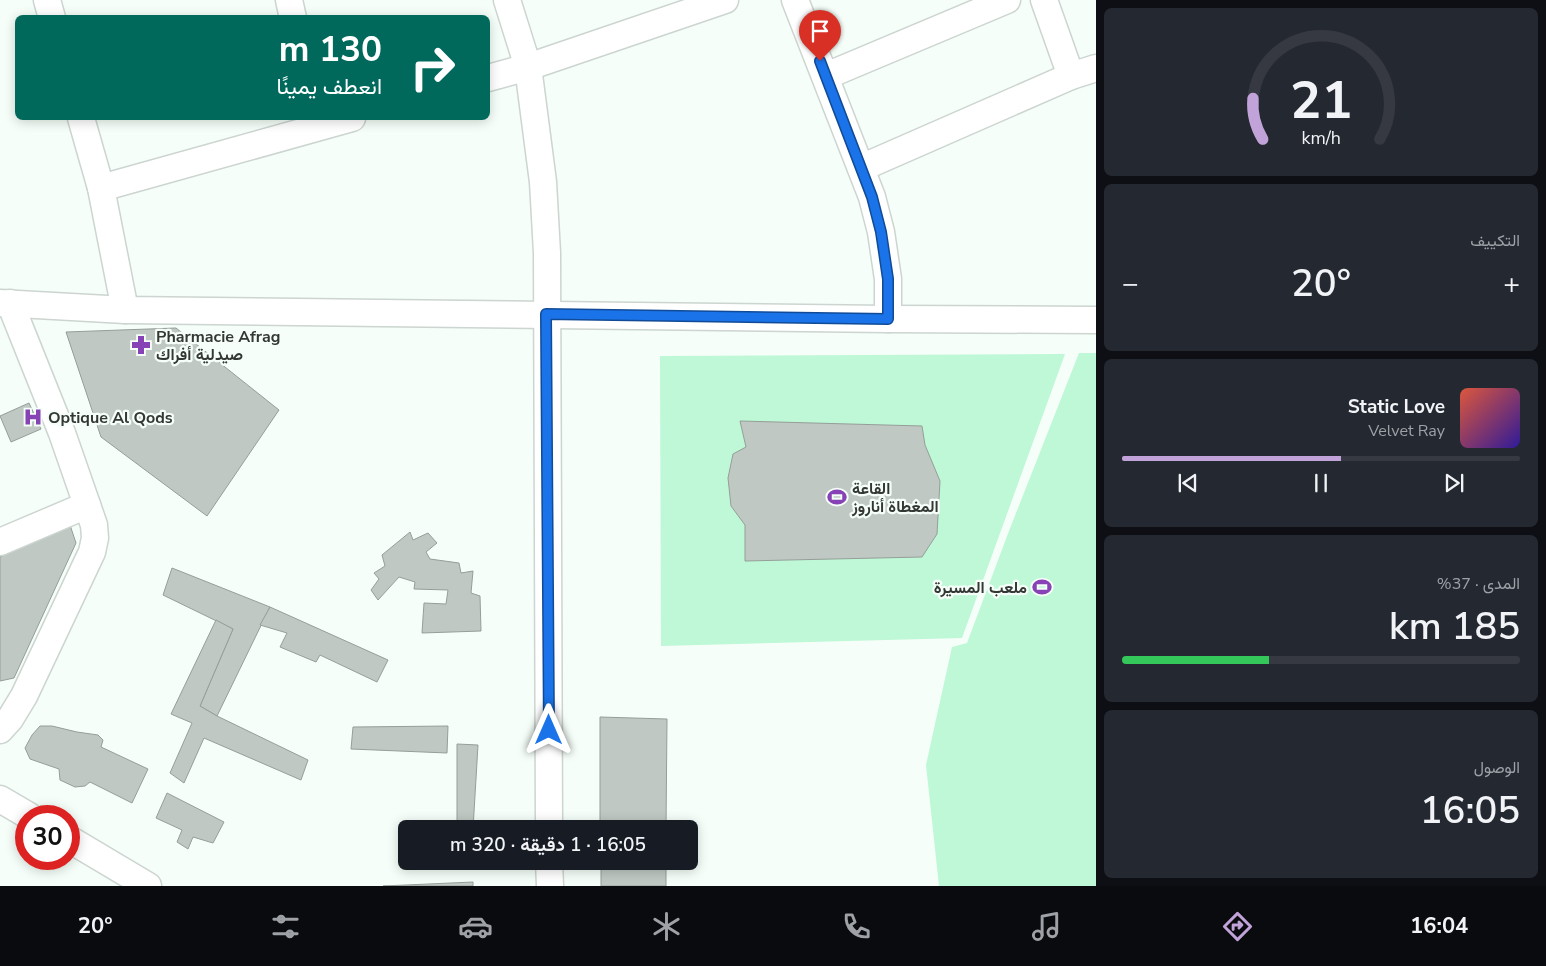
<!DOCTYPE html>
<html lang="ar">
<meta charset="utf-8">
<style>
:root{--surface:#171b24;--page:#242831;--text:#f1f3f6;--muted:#9ea1a6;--line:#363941;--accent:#c1a3d9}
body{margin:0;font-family:"Nunito Sans",Vazirmatn,sans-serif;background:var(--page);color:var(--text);direction:rtl;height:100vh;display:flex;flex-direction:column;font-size:19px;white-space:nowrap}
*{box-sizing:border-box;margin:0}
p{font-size:16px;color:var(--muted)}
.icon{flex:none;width:28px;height:28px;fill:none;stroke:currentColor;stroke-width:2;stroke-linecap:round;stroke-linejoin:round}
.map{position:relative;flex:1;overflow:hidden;direction:ltr}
.details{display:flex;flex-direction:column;gap:8px;padding:8px;background:#0d0f14;width:450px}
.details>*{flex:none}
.banner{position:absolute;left:15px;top:15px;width:475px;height:105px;border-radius:8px;box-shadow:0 2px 12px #0003;direction:rtl;background:#00695c;color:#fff;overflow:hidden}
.speed{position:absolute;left:15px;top:805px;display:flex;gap:10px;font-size:25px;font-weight:700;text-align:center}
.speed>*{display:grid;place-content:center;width:65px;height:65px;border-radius:50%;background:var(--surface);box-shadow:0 2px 12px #0003;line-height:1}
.speed .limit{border:8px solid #d22;background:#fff;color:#111}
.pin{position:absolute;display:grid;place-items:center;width:42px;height:42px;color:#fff;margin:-51px -21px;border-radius:50% 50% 50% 0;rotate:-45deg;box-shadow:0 0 5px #0007}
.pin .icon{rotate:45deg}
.me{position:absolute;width:55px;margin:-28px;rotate:0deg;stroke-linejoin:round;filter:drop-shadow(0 0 4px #0008)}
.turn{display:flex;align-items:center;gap:18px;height:105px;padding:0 25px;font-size:22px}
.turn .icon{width:65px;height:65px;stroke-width:2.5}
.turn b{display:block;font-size:35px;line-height:42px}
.big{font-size:38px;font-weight:600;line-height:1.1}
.details .widget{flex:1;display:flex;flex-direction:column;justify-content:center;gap:8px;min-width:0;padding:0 18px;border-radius:8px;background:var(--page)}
.details .dial{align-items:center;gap:0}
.dial svg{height:130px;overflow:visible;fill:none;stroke:var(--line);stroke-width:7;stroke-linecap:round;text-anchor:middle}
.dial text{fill:var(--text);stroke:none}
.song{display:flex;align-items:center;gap:15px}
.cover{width:60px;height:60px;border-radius:8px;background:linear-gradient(135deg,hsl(10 70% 55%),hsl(250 70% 35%))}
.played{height:5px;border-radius:2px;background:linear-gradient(90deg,var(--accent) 55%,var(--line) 55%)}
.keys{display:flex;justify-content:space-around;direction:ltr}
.heat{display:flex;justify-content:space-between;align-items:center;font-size:28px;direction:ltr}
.charge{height:8px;border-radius:4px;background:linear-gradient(90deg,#34c759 37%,var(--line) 0)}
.trip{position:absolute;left:398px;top:820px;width:300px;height:50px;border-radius:8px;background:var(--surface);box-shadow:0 2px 12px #0003;font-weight:600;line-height:50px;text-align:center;direction:rtl}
.tabs{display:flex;height:80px;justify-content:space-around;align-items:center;background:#090b0e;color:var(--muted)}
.tabs .icon{width:35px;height:35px}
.tabs .selected{color:var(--accent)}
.tabs b{font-size:22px;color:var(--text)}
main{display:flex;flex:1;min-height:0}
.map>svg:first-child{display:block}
.green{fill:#bef8d6}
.building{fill:#bfc8c3;stroke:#959e98}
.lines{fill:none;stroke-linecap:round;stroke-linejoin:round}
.minor-casing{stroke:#ccd5cf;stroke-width:29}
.minor{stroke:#fff;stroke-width:26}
.route-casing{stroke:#114b97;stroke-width:12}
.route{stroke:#1a73e8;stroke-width:9}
.labels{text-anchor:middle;stroke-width:4.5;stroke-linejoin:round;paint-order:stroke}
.poi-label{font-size:16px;font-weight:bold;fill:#343835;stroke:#f5fef8;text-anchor:start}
</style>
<main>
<section class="details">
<div class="widget dial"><svg viewBox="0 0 100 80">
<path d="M14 69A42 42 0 1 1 86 69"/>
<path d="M14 69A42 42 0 0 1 8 44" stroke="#c1a3d9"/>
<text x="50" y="56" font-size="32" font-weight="700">21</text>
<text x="50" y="72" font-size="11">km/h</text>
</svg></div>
<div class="widget"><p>التكييف</p>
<div class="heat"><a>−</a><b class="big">20°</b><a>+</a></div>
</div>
<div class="widget">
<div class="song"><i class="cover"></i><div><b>Static Love</b><p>Velvet Ray</p></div></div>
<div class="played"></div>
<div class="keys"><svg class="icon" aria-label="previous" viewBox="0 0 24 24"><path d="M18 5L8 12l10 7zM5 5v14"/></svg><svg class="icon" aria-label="pause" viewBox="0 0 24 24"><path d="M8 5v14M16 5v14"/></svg><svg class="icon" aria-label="next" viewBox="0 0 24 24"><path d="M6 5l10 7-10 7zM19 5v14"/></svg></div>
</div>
<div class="widget"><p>المدى · 37%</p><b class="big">185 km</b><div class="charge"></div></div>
<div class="widget"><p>الوصول</p><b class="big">16:05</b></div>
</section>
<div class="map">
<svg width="1096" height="886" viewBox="0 0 1096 886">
<rect width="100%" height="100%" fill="#f5fef8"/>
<g class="green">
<path d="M1079,353H1096V886H939L926,765L952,647L967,643L1009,531Z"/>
<path d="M1065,354L962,638L661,646L660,356Z"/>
</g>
<g class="building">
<path d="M176,328L279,410L207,516L101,437L66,332Z"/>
<path d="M29,403L41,429L11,442L0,416Z"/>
<path d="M740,421L922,426L925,445L940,481L937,534L922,557L745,561V525L731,506L728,478L733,454L746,447Z"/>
<path d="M69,522L76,543L14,678L0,681V557Z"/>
<path d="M410,532L413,540L428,533L437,543L426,552L430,559L459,563L461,573L473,571L471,593L480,596L481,631L422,633L424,603L446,604L448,590L414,589L415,582L399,577L378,600L371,590L379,579L374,573L385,566L382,555Z"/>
<path d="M172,568L270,607L217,716L200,706L233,629L163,595Z"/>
<path d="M270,607L388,660L377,682L320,655L316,662L280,647L287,633L260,625Z"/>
<path d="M216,620L233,629L200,706L217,716L308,760L301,780L204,738L184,783L170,773L192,723L171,714Z"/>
<path d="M600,717L667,719L666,829H600Z"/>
<path d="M40,726H52L77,732L98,735L103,740L101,747L148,769L132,803L90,782L85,786L75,787L60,780L59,769L30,759L25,748L32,735Z"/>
<path d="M448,726L447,753L351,749L353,727Z"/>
<path d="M457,744L478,745L473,829H457Z"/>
<path d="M167,793L224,822L213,843L193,837L188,849L177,842L182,830L156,818Z"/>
<rect x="601" y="861" width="65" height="25"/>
<path d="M473,882V886H383Z"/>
</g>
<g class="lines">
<g class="minor-casing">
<g id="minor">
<path d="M47,0L52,18"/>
<path d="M289,0L293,18"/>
<path d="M507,0L528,67L543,182L547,253L549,829"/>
<path d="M795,0L872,197L881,232L888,279V319"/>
<path d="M1044,0L1071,76"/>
<path d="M826,76L1007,0"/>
<path d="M488,78L528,67L725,0"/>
<path d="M81,118L101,188L125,310"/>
<path d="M861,168L1071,76L1096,68"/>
<path d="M101,188L352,118"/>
<path d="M0,303L125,310L888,319L1096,320"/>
<path d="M0,542L87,505"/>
<path d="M0,730L10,719L24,696L92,552L95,538L94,525L62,433L10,303"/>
<path d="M0,799L29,816"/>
<path d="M69,839L148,886"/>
<path d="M549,861L550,886"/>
</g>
</g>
<use href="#minor" class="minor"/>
</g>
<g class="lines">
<g class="route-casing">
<path id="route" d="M549,730L546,314L888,319V279L881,232L872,197L820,61"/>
</g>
<use href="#route" class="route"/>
</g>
<defs>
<g id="pharmacy-bare" transform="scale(1.5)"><path d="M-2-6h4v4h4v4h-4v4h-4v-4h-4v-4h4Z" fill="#8742b5" stroke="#f5fef8" stroke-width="2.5" paint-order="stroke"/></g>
<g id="hospital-bare" transform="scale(1.5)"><path d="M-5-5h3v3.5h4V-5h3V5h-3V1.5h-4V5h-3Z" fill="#8742b5" stroke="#f5fef8" stroke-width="2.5" paint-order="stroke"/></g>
<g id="stadium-bare" transform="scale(1.5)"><path d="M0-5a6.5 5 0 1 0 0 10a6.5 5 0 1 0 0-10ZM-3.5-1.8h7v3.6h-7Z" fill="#8742b5" stroke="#f5fef8" stroke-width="2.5" paint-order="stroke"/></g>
</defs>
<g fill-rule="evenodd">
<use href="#pharmacy-bare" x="141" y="345"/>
<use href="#hospital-bare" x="33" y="417"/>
<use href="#stadium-bare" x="837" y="497"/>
<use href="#stadium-bare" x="1042" y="587"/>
</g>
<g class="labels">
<g class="poi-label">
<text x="156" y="342">Pharmacie Afrag<tspan x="156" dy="18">صيدلية أفراك</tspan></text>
<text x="48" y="423">Optique Al Qods</text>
<text x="852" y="494">القاعة<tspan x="852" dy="18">المغطاة أناروز</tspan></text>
<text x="1027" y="593" text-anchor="end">ملعب المسيرة</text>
</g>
</g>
</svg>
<div class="speed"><div class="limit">30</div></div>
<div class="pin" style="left:820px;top:61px;background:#d93025"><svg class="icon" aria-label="arrive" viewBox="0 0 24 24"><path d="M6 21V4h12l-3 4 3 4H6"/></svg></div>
<svg class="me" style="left:549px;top:730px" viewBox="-20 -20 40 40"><path d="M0-17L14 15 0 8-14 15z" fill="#1a73e8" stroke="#fff" stroke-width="4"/></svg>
<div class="trip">16:05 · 1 دقيقة · 320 m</div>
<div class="banner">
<div class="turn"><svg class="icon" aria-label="right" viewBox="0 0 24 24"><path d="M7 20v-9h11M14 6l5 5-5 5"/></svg><div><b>130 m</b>انعطف يمينًا</div></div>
</div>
</div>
</main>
<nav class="tabs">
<b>16:04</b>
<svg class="icon selected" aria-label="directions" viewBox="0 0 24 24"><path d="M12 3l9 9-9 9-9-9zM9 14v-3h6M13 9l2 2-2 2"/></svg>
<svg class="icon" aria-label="music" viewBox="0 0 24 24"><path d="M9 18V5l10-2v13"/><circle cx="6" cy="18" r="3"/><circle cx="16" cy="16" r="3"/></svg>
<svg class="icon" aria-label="phone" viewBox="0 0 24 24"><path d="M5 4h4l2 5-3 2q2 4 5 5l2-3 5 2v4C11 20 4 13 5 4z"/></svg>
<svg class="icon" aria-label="climate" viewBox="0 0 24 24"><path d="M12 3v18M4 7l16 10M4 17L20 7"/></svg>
<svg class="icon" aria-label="car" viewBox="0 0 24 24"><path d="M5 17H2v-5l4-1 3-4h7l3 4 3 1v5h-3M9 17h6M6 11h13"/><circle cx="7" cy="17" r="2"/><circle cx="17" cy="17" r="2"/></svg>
<svg class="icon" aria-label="filters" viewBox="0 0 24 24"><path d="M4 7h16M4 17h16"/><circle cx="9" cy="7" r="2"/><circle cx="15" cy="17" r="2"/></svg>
<b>20°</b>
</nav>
